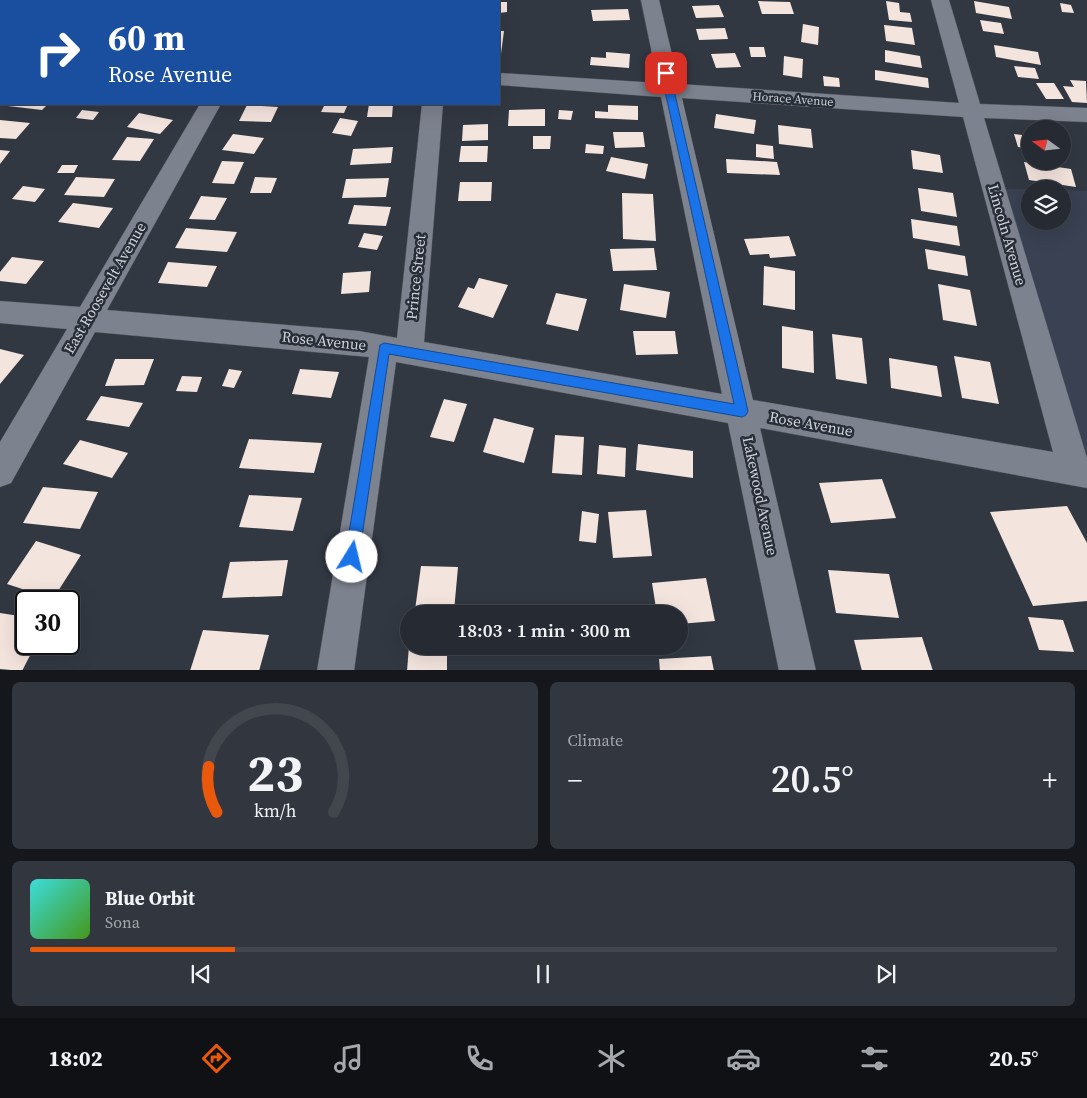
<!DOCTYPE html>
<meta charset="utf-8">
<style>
:root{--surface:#262a32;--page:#32363e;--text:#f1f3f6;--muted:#a4a7ac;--line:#42464d;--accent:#ea580c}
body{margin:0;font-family:"Source Serif 4",serif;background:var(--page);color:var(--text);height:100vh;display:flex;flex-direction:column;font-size:19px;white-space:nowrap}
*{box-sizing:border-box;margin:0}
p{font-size:16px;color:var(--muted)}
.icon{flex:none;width:28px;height:28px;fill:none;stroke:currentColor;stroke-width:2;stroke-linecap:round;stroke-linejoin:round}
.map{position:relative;height:670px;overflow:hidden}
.drawer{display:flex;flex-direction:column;gap:12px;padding:12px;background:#15171c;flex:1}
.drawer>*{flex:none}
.hud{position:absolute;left:0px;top:0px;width:500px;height:105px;box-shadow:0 5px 20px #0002,0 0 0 1px var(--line);background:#1a4fa0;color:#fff;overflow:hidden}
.needle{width:32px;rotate:285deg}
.buttons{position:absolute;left:1021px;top:120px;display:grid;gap:10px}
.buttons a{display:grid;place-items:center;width:50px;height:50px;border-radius:50%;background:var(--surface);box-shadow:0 5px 20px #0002,0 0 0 1px var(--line);font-size:25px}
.speed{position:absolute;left:15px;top:590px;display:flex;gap:10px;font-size:25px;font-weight:700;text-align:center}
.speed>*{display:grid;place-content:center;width:65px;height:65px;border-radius:50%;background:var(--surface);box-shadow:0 5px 20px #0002,0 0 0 1px var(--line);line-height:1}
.speed .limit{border:2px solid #111;border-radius:8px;background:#fff;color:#111}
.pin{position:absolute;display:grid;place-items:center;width:42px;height:42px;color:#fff;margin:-21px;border-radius:10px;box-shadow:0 2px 8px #0006}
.me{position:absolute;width:55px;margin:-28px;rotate:9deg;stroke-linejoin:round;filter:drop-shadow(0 0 4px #0008)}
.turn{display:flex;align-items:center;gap:18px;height:105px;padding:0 25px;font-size:22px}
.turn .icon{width:65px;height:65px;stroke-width:2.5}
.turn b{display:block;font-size:35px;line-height:42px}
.big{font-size:38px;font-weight:600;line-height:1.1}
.drawer .widget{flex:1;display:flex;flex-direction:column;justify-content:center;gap:8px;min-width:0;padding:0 18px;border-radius:8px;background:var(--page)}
.drawer .dial{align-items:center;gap:0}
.dial svg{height:130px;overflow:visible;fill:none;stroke:var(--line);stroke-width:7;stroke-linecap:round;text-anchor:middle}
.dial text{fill:var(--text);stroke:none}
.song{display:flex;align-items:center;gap:15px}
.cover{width:60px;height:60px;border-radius:8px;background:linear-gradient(135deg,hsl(180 70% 55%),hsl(100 70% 35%))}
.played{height:5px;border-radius:2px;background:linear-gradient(90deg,var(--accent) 20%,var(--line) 20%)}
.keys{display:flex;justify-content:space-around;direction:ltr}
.heat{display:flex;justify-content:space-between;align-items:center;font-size:28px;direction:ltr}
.drawer .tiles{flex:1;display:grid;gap:12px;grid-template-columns:1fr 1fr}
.widget:last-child{grid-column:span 2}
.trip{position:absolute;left:400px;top:605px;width:288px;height:50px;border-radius:25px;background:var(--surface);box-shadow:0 5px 20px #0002,0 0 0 1px var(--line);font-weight:600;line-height:50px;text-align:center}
.tabs{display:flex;height:80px;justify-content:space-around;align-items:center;background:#0f1114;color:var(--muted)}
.tabs .icon{width:35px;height:35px}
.tabs .on{color:var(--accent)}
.tabs b{font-size:22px;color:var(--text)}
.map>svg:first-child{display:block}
.built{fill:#394152}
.building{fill:#f4e4de}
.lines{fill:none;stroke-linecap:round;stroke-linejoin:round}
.minor-casing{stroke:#50555e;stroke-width:1}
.minor{fill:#7c828e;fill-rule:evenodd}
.route{fill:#1a73e8;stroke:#114b97}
.labels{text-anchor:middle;stroke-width:5;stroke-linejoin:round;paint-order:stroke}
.far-street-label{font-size:12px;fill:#ced2d8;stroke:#282e38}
.street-label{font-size:15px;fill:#ced2d8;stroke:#282e38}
</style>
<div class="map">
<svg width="1087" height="671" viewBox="0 0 1087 671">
<rect width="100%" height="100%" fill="#323842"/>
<path class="built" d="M1005,189H1030V221H1062L1063,190L1087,191V460Z"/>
<g class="building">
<path d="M758,1L790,2L794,14H762Z"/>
<path d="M886,1L899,3L900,12L910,13L912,22L889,20Z"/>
<path d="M974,1L1009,7L1012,19L976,13Z"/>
<path d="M499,2H507V12L499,13Z"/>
<path d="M1060,3L1071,5L1074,13L1062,12Z"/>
<path d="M719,5L724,17L696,18L692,6Z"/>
<path d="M628,9L630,20L593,21L591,10Z"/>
<path d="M980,20L1001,23L1004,34L983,31Z"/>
<path d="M803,24L819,27L818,45L801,42Z"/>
<path d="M884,25L912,28L915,45L886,41Z"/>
<path d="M725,28L728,39L699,40L696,29Z"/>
<path d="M499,31H504L501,54H499Z"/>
<path d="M994,45L1038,52L1041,65L996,57Z"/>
<path d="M749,47H764L766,57H751Z"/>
<path d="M885,50L920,56L922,68L885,62Z"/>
<path d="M606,52L630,54L629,68L590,65L591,57L606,58Z"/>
<path d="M735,53L741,67L716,68L711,54Z"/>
<path d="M784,56L803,59L802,78L783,75Z"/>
<path d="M1014,66L1035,68L1039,79L1018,77Z"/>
<path d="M875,70L928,78L929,88L875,80Z"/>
<path d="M823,76L839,78L840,87L824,86Z"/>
<path d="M1070,80L1086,81L1087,103L1072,102L1063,86L1074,87Z"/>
<path d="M1036,83H1054L1064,99H1046Z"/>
<path d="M10,104H48L42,110L8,106Z"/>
<path d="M325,104H348L344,113L321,112Z"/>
<path d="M369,104H393L392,117H367Z"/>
<path d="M247,105L278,107L271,122L239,121Z"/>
<path d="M608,105L638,106V120L595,118V111L608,112Z"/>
<path d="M545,109V126H508L509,110Z"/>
<path d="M82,110L99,112L93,120L76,118Z"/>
<path d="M559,110L573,111L571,120L558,119Z"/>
<path d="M139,113L173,120L160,134L127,127Z"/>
<path d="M716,114L756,120L754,134L714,128Z"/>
<path d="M340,118L358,121L351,136L332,133Z"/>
<path d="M0,120L30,123L16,139L0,138Z"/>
<path d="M488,124V140L462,141L463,125Z"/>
<path d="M778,125L811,129L813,148L779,144Z"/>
<path d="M613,132H643L645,147L615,148Z"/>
<path d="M233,134L264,138L254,154L222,150Z"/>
<path d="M1014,134L1030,136V149L1018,147Z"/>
<path d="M533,136H551L550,149H533Z"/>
<path d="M127,137L154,139L140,161L112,160Z"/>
<path d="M586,144L604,146L603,154L585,153Z"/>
<path d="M756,144L773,146L774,159L756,157Z"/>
<path d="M461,146H488L487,162H459Z"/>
<path d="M393,147L391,163L350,165L353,149Z"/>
<path d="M0,150L10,151L0,164Z"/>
<path d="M911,150L940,155L943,173L913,169Z"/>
<path d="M611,157L648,164L645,179L606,171Z"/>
<path d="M726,159L777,162L780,175L727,173Z"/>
<path d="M222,161L244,162L234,184L212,183Z"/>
<path d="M1024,162L1071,169L1076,187L1029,180Z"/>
<path d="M62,165H78L74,173H57Z"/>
<path d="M76,177L115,179L104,197L64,195Z"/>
<path d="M255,177L277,178L271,193H250Z"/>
<path d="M389,178L386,197L342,198L346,179Z"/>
<path d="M460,182H492L491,201H458Z"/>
<path d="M23,186L45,189L35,202L12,199Z"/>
<path d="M918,188L953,193L957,217L921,211Z"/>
<path d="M622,193L653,194L656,241L623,239Z"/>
<path d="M201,196L227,198L215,220L189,219Z"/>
<path d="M73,203L113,208L99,228L58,222Z"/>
<path d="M354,205L391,207L386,226L348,224Z"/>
<path d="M911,219L957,226L960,246L913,238Z"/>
<path d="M186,228L237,232L227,252L175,248Z"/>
<path d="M364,233L383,236L377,250L358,247Z"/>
<path d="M789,236L796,256L770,258L769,254L750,255L744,239Z"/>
<path d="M654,248L657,270L613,271L610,249Z"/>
<path d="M925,249L965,256L968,276L928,269Z"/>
<path d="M12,257L44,261L26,284L0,281V272Z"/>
<path d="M168,262L217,266L207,287L158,283Z"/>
<path d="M764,266L795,271V310L763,305Z"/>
<path d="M371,271L369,292L341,294L343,273Z"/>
<path d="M479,278L508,285L493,318L458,307L468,287L474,289Z"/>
<path d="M624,284L670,292L666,318L620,310Z"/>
<path d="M938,284L970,290L977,326L943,320Z"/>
<path d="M556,293L587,299L578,331L546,324Z"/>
<path d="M782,326L813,331L814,373L782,368Z"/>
<path d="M633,331H675L678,354L636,355Z"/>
<path d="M832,334L862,338L867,384L836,379Z"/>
<path d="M0,349L24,355L0,384Z"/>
<path d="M954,356L990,362L999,404L962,398Z"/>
<path d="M889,358L937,366L942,397L891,388Z"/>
<path d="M115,359H154L144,385L105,386Z"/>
<path d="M229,369L242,371L234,388L222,386Z"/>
<path d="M300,369L339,372L331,398L292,394Z"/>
<path d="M182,376L202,377L197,392L176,391Z"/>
<path d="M101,396L143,403L129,427L86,420Z"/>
<path d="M444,399L467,404L454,442L430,437Z"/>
<path d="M494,418L534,428L524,463L483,452Z"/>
<path d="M555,435L584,437L582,475L552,473Z"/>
<path d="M249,439L322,443L314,473L239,468Z"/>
<path d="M80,440L128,453L112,478L63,464Z"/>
<path d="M638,444L693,451V478L636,470Z"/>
<path d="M599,445L626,448L625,477L597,474Z"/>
<path d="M882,479L896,518L831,523L819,483Z"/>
<path d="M43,487L98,492L80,529L23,523Z"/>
<path d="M249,495L302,498L293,531L239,527Z"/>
<path d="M1067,506L1087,543V601L1033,606L990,512Z"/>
<path d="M646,510L652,556L613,558L608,512Z"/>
<path d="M582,511L599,514L596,543L579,541Z"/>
<path d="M36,541L81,555L53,599L7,584Z"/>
<path d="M288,560L282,596L222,598L230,562Z"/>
<path d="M421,566L458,567L454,611L415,610Z"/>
<path d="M828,570L889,574L899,618L836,613Z"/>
<path d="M706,578L715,621L679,624V614H657L652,583Z"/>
<path d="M0,613L26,617V644H36L22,671L0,669Z"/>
<path d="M1028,617L1063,620L1074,652L1039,650Z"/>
<path d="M203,630L269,635L259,671H190Z"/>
<path d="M922,637L933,671H862L854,640Z"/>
<path d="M409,646H447V671H407Z"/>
<path d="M711,656L714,671H660L659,659Z"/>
</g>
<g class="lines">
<g class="minor-casing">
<g id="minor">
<rect x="4" y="0" width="18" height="1"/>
<path d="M641,0H659L679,84L959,103L931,0H949L980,104L1087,108V122L984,118L1087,458V488L760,428L816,671H779L728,423L396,362L354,671H317L369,357L95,332L11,483L0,487V442L67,329L0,323V301L80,307L200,104H221L107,310L359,331L397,338L422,104H443L424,342L722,394L661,97L499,85V73L658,83ZM682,98L963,117L1053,452L753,400Z"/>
</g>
</g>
<use href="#minor" class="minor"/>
</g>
<path class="route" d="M666,70L670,73L748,411L746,415L742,417L389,354L359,557L357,562L352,564L347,562L345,557L380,345L384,343L734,404L661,73Z"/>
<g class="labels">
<g class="far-street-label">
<text transform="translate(793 99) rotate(4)" y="4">Horace Avenue</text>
</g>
<g class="street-label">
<text transform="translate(1007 235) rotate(74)" y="5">Lincoln Avenue</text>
<text transform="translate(416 277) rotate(-84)" y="5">Prince Street</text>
<text transform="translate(105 288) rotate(-60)" y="5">East Roosevelt Avenue</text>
<text transform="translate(324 341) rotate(6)" y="5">Rose Avenue</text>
<text transform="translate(811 424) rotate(10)" y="5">Rose Avenue</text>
<text transform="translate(760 496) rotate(78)" y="5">Lakewood Avenue</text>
</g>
</g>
</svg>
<div class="buttons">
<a><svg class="needle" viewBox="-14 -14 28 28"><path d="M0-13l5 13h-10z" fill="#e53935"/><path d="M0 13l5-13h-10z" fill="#a4a7ac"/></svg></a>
<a><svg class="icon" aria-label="layers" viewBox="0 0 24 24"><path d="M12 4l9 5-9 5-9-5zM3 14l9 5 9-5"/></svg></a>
</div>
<div class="speed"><div class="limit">30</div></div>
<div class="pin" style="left:666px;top:73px;background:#d93025"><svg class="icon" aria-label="arrive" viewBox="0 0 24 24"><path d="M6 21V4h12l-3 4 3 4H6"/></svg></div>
<svg class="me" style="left:352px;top:557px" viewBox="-20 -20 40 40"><circle r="19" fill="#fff"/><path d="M0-13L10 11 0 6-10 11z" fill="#1a73e8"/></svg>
<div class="trip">18:03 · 1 min · 300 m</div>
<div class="hud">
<div class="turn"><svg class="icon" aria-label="right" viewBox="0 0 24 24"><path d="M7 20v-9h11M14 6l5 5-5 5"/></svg><div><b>60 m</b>Rose Avenue</div></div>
</div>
</div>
<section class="drawer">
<div class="tiles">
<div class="widget dial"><svg viewBox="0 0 100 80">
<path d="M14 69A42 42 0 1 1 86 69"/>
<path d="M14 69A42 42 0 0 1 9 41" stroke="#ea580c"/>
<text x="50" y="56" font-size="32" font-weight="700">23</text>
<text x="50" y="72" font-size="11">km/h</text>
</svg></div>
<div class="widget"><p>Climate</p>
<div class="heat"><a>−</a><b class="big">20.5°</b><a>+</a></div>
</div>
<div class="widget">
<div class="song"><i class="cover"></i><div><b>Blue Orbit</b><p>Sona</p></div></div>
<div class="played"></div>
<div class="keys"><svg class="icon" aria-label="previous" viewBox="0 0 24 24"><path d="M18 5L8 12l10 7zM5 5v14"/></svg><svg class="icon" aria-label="pause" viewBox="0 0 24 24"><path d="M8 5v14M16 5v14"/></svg><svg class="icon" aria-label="next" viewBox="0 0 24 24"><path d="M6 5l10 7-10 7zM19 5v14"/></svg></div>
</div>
</div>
</section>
<nav class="tabs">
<b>18:02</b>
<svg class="icon on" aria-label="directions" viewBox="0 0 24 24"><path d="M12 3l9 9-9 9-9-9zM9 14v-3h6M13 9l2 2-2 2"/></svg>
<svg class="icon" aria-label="music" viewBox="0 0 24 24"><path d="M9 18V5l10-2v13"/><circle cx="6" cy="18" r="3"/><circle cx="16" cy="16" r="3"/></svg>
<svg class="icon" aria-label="phone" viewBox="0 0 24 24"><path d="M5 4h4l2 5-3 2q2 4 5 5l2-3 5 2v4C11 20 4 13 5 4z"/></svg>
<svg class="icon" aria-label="climate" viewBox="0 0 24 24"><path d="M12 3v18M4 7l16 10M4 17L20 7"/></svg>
<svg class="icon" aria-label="car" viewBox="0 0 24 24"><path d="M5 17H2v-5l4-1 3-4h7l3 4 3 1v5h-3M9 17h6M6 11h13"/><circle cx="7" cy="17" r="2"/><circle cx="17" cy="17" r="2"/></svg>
<svg class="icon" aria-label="filters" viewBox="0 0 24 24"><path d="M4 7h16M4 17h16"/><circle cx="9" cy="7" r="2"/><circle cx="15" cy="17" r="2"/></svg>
<b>20.5°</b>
</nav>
